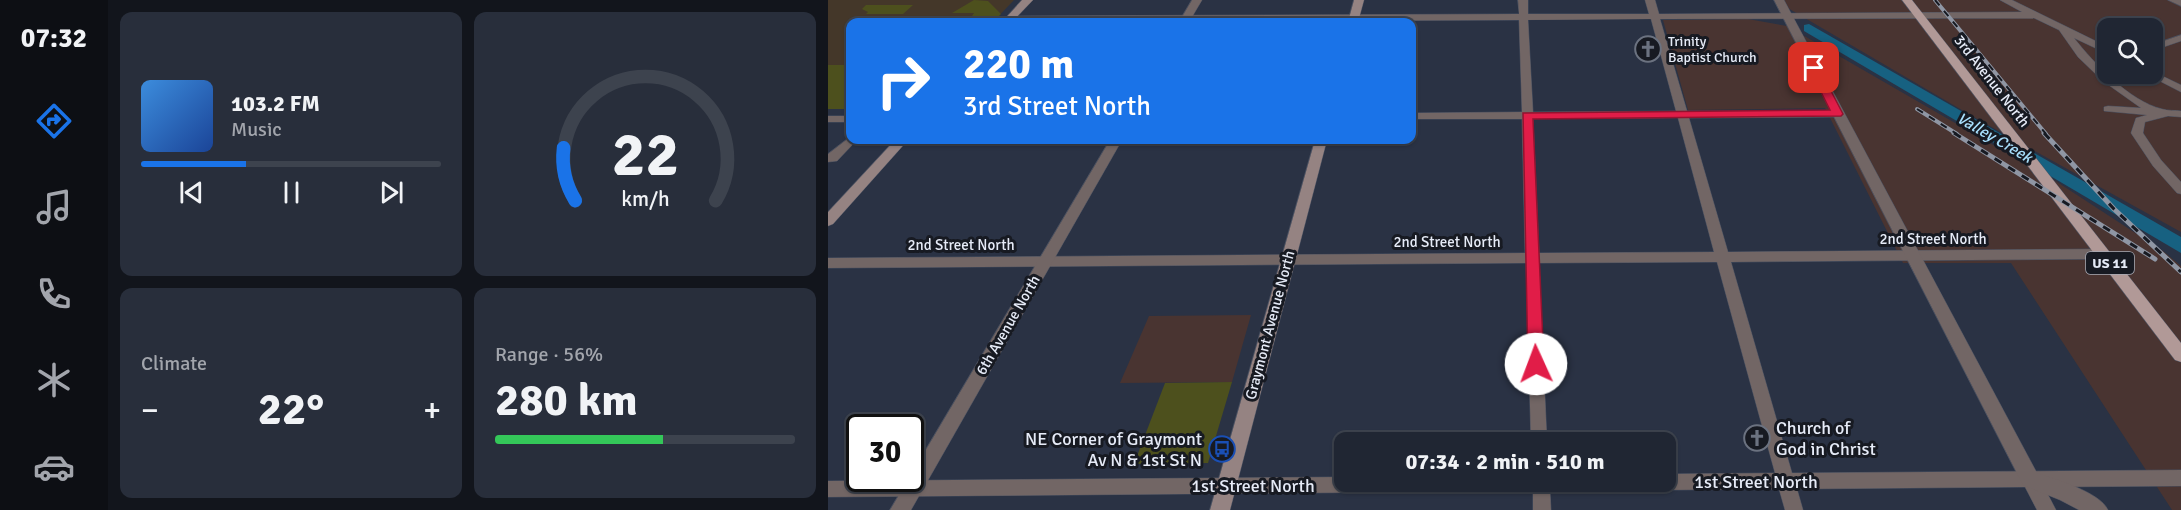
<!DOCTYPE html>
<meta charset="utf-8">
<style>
:root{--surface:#202633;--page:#282e3b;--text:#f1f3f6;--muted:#a2a5ac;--line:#3d434e;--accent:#1a73e8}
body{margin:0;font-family:Signika,sans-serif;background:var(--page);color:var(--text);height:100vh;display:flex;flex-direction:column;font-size:22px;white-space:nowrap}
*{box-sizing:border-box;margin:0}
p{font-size:20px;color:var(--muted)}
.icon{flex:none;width:33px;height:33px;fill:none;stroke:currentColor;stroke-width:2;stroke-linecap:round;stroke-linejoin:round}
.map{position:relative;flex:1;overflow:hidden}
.panel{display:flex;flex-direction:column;gap:12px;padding:12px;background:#12151c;width:720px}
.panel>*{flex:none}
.hud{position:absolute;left:18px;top:18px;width:570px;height:126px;border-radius:12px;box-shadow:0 2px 4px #0004,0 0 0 2px var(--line);background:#1a73e8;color:#fff;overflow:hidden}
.controls{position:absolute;left:1269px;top:18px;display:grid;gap:12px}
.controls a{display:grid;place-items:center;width:66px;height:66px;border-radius:12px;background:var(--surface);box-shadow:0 2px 4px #0004,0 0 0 2px var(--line);font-size:30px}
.speed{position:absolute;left:18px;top:414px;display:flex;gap:12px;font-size:30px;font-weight:700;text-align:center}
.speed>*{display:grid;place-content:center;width:78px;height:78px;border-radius:50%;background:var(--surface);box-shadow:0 2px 4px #0004,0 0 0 2px var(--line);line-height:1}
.speed .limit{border:3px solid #111;border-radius:9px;background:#fff;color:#111}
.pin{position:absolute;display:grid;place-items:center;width:51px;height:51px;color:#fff;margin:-26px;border-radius:12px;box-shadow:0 3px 9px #0006}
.me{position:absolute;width:66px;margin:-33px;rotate:358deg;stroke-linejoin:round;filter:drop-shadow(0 0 4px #0008)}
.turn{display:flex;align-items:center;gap:21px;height:126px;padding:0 18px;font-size:27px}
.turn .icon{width:78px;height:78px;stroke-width:2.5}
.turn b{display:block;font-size:42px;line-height:51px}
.big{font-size:45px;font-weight:700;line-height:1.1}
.panel .tile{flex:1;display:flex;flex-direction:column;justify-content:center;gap:9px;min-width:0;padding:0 21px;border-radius:12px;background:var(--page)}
.panel .dial{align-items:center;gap:0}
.dial svg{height:156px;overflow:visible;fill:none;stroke:var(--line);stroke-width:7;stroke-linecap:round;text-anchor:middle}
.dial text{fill:var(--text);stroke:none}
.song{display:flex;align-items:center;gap:18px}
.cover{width:72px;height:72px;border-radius:9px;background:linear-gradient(135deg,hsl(210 70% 55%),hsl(220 70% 35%))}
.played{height:6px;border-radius:3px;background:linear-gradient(90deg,var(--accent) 35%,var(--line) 35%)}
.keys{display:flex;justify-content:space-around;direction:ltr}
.heat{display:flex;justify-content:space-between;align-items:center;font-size:33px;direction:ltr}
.charge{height:9px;border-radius:4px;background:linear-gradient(90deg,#34c759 56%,var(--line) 0)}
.panel .tiles{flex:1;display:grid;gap:12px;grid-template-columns:repeat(2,1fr)}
.trip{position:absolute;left:506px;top:432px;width:342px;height:60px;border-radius:12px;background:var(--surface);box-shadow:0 2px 4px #0004,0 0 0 2px var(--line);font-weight:700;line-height:60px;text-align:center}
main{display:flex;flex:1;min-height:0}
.tabs{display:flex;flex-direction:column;width:108px;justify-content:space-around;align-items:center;background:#0d0f14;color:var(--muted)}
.tabs .icon{width:42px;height:42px}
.tabs .current{color:var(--accent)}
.tabs b{font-size:27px;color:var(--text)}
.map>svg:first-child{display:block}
.industrial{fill:#493431;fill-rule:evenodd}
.education{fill:#443729}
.green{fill:#4d501d}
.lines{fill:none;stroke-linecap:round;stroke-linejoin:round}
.river{fill:#176181;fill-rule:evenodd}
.minor-casing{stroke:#485061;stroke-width:1}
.tertiary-casing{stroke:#485061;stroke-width:1}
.secondary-casing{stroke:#485061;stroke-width:1}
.primary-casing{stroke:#485061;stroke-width:1}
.minor{fill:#726665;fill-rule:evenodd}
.tertiary{fill:#726665;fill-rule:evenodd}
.secondary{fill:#958382;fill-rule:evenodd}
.primary{fill:#b19997;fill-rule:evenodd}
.rail-far1-casing{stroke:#8f96a4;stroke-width:4}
.rail-casing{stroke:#8f96a4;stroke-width:5}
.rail-far1{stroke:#171a22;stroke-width:2;stroke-dasharray:7;stroke-linecap:butt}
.rail{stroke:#171a22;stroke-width:3;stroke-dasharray:8;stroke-linecap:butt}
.route{fill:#e11d48;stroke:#92132f;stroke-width:1.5}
.labels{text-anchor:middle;stroke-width:6;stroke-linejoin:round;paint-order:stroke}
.far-poi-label{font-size:14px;fill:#e6ebf7;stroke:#171a22;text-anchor:start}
.shield{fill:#171a22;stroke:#a8acb7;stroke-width:1.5}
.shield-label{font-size:14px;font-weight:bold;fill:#e6ebf7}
.street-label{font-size:15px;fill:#e6ebf7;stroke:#171a22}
.water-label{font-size:16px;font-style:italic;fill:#a7defb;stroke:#171a22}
.near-poi-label{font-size:18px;fill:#e6ebf7;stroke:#171a22;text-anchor:start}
.near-street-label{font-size:18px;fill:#e6ebf7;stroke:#171a22}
</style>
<main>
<nav class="tabs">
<b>07:32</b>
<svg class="icon current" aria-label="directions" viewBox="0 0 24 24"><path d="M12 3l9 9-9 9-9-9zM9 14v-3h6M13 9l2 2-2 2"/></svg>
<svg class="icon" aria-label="music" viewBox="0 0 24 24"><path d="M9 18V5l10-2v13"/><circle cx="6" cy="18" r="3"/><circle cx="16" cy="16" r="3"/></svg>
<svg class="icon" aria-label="phone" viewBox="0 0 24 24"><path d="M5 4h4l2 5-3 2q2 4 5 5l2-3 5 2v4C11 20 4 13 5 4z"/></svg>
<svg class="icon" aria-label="climate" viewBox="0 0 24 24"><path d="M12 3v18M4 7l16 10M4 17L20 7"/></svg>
<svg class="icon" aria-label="car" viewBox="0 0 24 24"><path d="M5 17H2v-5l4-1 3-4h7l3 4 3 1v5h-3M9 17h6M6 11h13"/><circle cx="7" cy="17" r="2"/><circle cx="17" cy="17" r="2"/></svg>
</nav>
<section class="panel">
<div class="tiles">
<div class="tile">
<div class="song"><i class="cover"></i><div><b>103.2 FM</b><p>Music</p></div></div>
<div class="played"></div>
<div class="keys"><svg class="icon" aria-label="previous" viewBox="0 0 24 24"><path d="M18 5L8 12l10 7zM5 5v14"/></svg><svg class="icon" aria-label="pause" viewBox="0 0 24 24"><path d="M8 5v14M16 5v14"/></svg><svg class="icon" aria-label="next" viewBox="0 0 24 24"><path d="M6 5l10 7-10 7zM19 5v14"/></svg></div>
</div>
<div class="tile dial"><svg viewBox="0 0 100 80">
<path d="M14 69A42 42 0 1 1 86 69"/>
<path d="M14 69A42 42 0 0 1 8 42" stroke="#1a73e8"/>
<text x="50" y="56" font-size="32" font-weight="700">22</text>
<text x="50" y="72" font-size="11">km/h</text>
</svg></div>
<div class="tile"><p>Climate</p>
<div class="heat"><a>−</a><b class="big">22°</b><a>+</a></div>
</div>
<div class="tile"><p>Range · 56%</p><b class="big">280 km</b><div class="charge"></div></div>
</div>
</section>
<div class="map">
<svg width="1353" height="510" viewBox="0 0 1353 510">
<rect width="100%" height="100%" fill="#2a3244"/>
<g class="industrial">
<path d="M946,0H1353V232L1151,120ZM1280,28H1324V74H1280Z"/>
<path d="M920,19L959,26L1226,180L1335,251L1353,266V510H1344L1183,263H1075L997,108L860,110L835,20Z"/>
<path d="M423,315L404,382L292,383L321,316Z"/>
</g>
<path class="education" d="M0,0H186L165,22H22V109H0Z"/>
<g class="green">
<path d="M146,0L160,1L173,14L165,22H140L146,13H124Z"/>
<path d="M38,5H85L75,14H38L40,12L34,9Z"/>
<rect x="0" y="65" width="22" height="44"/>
<path d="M404,382L380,463L306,464L337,383Z"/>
</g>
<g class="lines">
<path class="river" d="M981,24L1353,237V253L976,31V25Z"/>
<g class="minor-casing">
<g id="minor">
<path d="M690,0H700V14H821L817,0H827L831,14L1194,12L1172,0H1184L1280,47V54L1246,38C1266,63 1301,101 1334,109C1340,111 1347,110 1353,111V117L1340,116L1317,122L1315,133L1333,160L1353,182V194L1349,193L1325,166L1303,133L1308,118L1319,115L1276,111V107L1280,106L1313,108L1275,81L1250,57L1231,30L1206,18L832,19L859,111H1009L1015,114L1009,117L861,118L900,252L1275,249L1282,254L1275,259L903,262L964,473L1353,470V486L1216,487L1228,510H1209L1197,487L969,489L975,510H957L951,489L722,491L723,510H705V491L0,497V481L516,477V482H837V474L947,473L889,262L711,263L719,442H703L698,263L0,268V258L697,253L694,119H584V113L694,112L691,20L182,22L177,19L182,16L691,14ZM823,19L848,111L705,112L700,20ZM850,118L886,252L711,253L705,119Z"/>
<path d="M1353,35V41L1324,51V45Z"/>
<path d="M1324,71L1353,85V92L1318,74H1324Z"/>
<rect x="0" y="116" width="22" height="6"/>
<path d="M22,137V140H28L27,142L9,161L0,162V154Z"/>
</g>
</g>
<g class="tertiary-casing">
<g id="tertiary">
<path d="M364,0H374L361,22H351Z"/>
<path d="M946,0H956L1209,473C1227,479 1272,492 1280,510H1251L1232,500L1195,485Z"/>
<path d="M1340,0H1353V6Z"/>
<path d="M282,140H294L83,510H62Z"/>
</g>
</g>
<g class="secondary-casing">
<g id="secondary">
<path d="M194,0H205L184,22H174Z"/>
<path d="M526,0H536L530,22H520Z"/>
<path d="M67,140H80L5,224L0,226V212Z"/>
<path d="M487,140H499L402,510H382Z"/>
</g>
</g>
<g class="primary-casing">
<path id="primary" d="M1074,0H1084L1353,343V362L1347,360Z"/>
</g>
<use href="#minor" class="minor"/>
<use href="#tertiary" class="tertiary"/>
<use href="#secondary" class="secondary"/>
<use href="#primary" class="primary"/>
<g class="rail-far1-casing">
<g id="rail-far1">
<path d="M1107,0L1218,134"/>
<path d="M1089,109L1129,134"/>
</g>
</g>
<g class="rail-casing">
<g id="rail">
<path d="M1126,133L1327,259"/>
<path d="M1216,133L1286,209L1353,272"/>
</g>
</g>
<use href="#rail-far1" class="rail-far1"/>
<use href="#rail" class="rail"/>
</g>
<path class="route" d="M986,65L991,68L1015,114L1013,116L705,119L716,364L714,368H703L700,364L695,113L1002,110L981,68Z"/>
<defs>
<g id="church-ring" transform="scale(1.35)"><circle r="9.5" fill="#171a22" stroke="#6b7280" stroke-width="1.5"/><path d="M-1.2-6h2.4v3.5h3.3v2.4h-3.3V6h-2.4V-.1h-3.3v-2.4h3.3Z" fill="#6b7280"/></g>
<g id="bus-ring" transform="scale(1.35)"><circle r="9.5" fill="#171a22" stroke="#1a4fb4" stroke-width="1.5"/><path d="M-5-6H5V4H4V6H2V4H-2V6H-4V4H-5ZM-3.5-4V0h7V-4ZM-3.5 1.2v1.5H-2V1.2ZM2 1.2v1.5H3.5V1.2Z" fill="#1a4fb4"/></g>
</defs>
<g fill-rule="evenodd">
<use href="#church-ring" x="820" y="49"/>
<use href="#church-ring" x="929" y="438"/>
<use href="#bus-ring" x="394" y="449"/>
</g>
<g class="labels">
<g class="far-poi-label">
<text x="840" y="46">Trinity<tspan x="840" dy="16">Baptist Church</tspan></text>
</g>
<rect class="shield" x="1258" y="252" width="48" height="22" rx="4.5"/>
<g class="shield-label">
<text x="1282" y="268">US 11</text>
</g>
<g class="street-label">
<text transform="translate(1164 81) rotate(52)" y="5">3rd Avenue North</text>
<text x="1105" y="244">2nd Street North</text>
<text x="619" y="247">2nd Street North</text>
<text x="133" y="250">2nd Street North</text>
<text transform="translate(180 325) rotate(-60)" y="5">6th Avenue North</text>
<text transform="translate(442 325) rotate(-75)" y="5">Graymont Avenue North</text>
</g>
<g class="water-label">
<text transform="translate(1167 137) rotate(30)" y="6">Valley Creek</text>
</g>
<g class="near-poi-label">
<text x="948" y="434">Church of<tspan x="948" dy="21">God in Christ</tspan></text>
<text x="374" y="445" text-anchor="end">NE Corner of Graymont<tspan x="374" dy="21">Av N &amp; 1st St N</tspan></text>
</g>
<g class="near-street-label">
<text x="928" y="488">1st Street North</text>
<text x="425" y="492">1st Street North</text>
</g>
</g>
</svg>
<div class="controls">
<a><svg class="icon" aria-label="search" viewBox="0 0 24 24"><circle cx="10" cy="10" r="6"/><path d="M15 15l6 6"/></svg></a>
</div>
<div class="speed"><div class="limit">30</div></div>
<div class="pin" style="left:986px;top:68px;background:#d93025"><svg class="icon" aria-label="arrive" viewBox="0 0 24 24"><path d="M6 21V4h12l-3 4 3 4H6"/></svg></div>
<svg class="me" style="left:708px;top:364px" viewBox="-20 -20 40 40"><circle r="19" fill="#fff"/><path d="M0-13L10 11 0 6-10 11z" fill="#e11d48"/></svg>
<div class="trip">07:34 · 2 min · 510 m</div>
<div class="hud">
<div class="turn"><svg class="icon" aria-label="right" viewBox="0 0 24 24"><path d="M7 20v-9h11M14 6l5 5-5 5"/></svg><div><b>220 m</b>3rd Street North</div></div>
</div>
</div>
</main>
